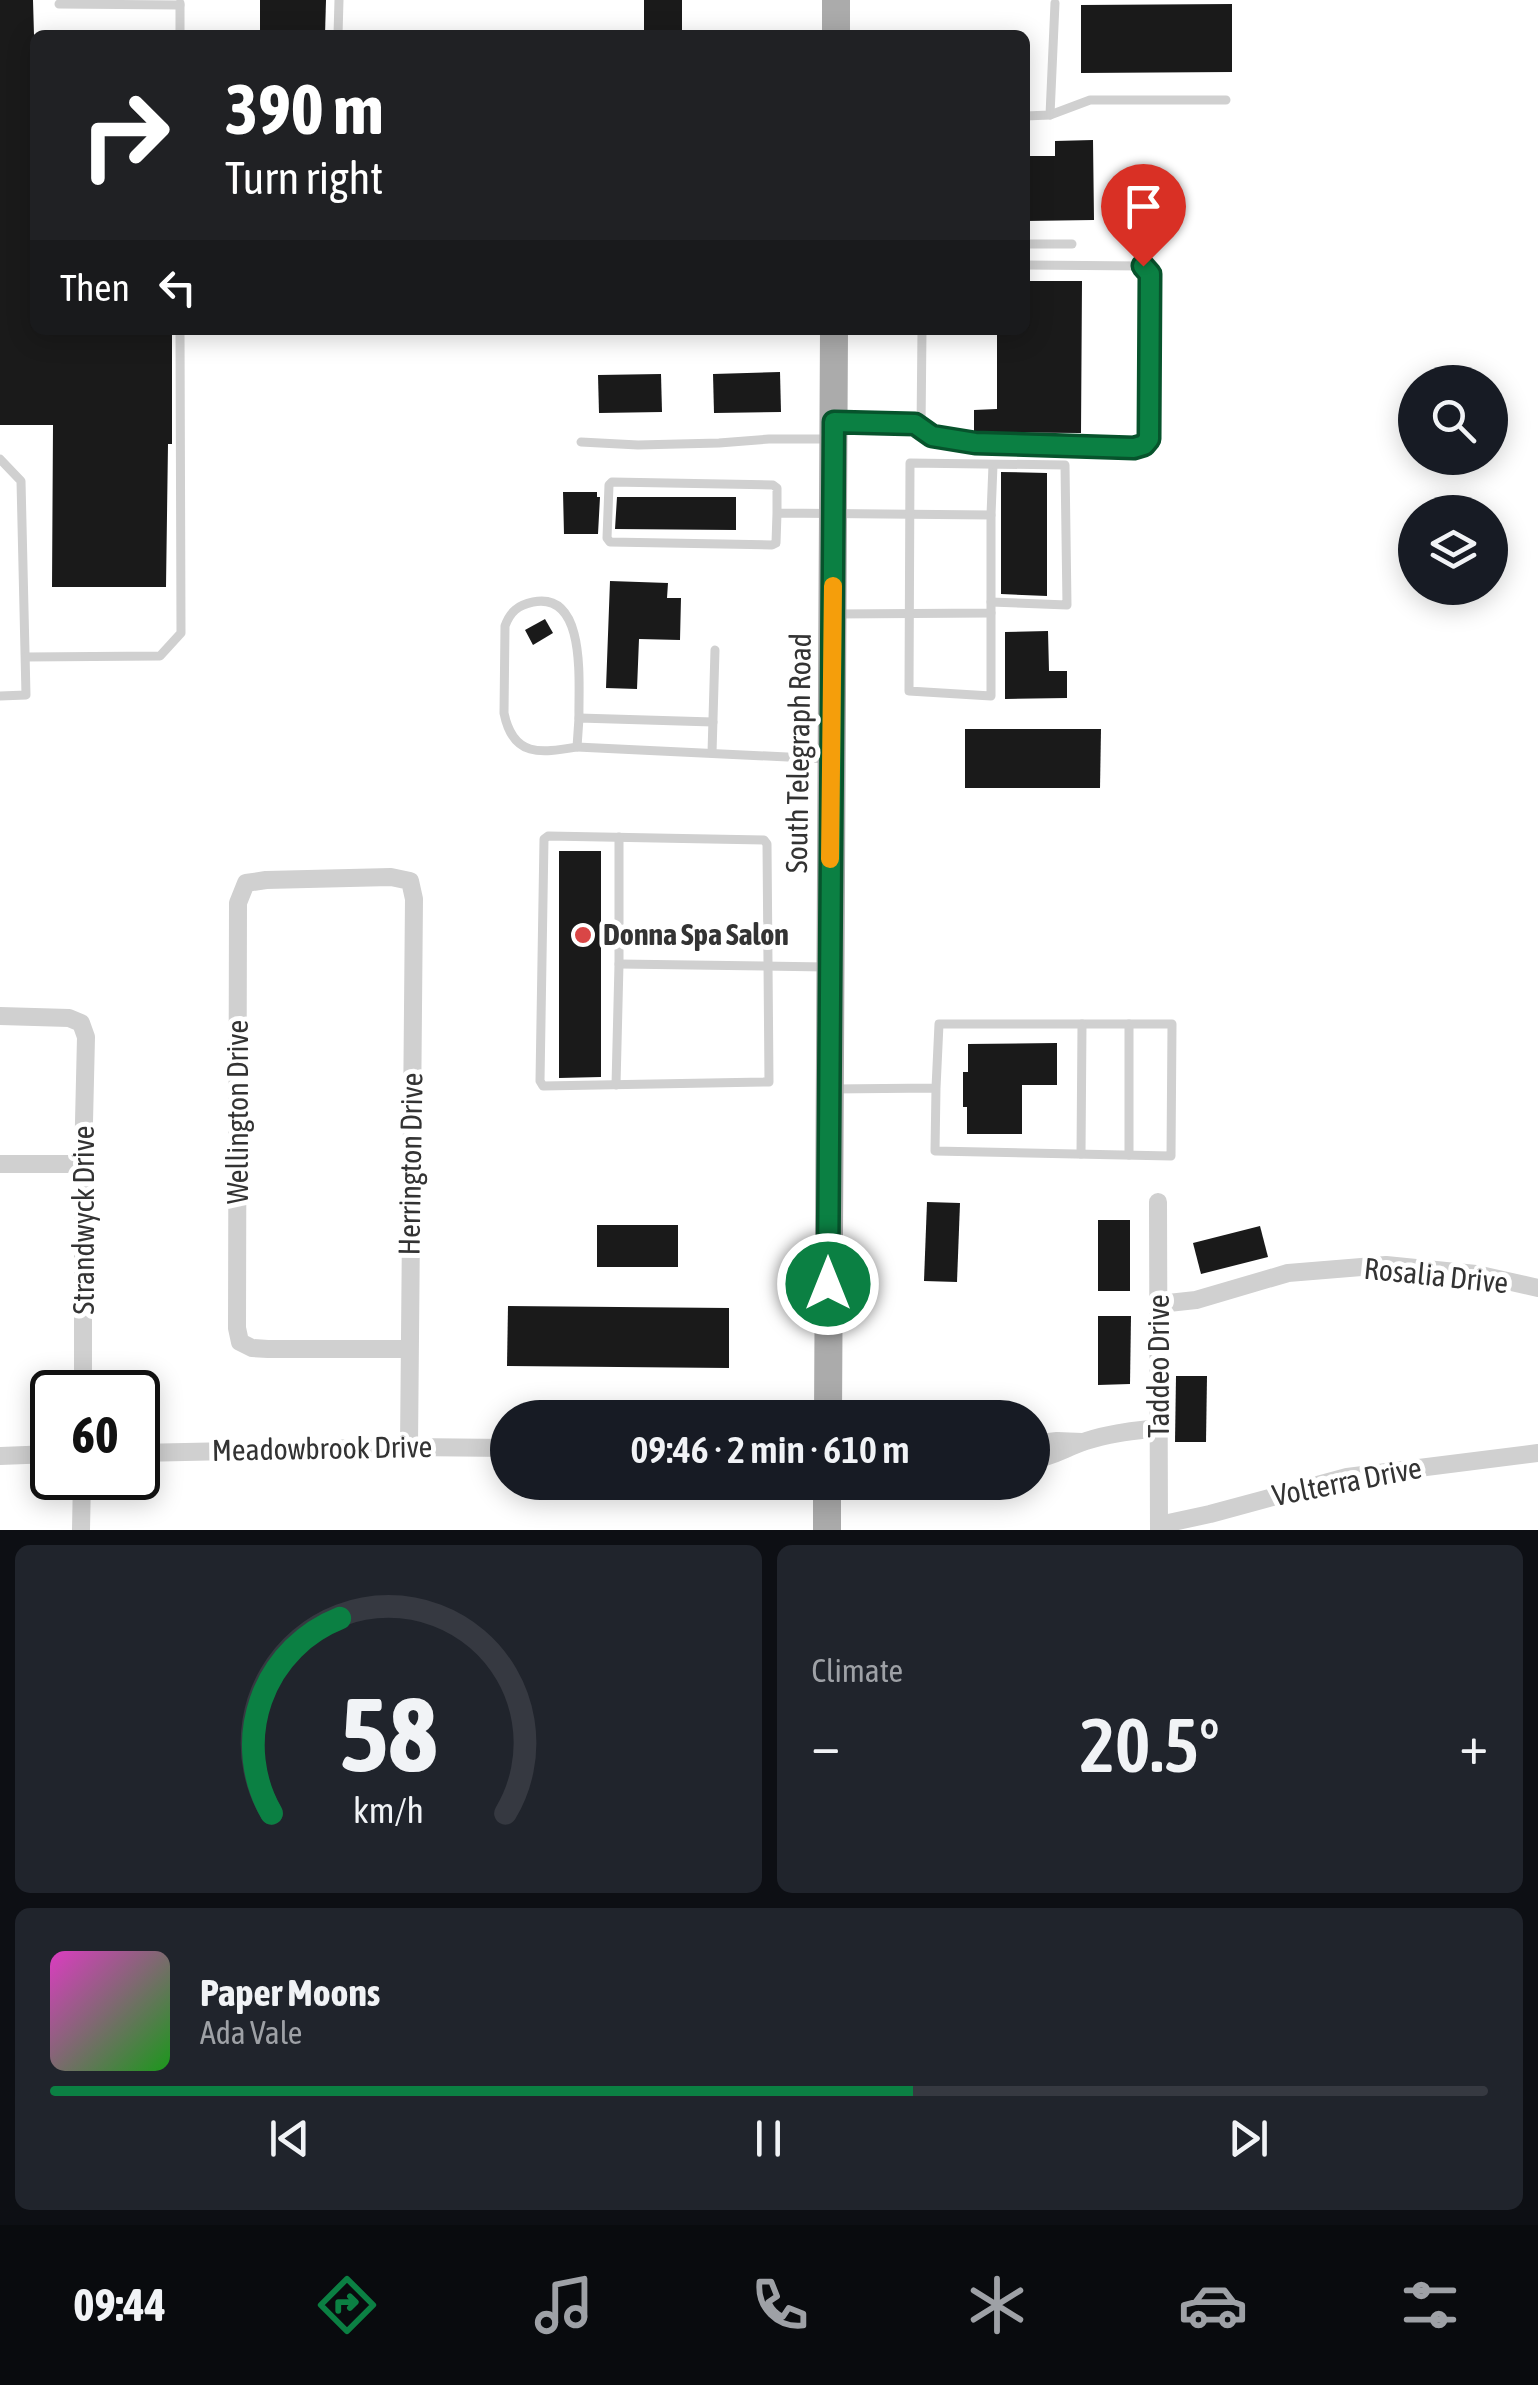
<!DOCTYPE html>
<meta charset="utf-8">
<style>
:root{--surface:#171b24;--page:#20242c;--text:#f1f3f6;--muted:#9ea1a6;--line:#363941;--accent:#0b8043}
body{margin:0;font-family:"Asap Condensed",sans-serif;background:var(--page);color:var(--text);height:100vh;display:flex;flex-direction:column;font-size:38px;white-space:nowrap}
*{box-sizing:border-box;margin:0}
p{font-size:32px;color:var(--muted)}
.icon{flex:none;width:55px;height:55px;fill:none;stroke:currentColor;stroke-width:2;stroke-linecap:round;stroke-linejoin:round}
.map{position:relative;height:1530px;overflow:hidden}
.panel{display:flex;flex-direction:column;gap:15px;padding:15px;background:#0d0f14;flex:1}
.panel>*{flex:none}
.banner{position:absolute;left:30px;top:30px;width:1000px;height:305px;border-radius:15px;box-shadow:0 5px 25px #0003;background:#202124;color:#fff;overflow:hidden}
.fabs{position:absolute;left:1398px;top:365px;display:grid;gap:20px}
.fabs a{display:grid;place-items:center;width:110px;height:110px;border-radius:50%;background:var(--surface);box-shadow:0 5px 25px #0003;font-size:50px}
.speed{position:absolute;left:30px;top:1370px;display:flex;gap:20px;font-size:50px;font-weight:700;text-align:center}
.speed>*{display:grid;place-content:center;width:130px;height:130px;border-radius:50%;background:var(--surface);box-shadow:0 5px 25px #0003;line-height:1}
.speed .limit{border:5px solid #111;border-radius:15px;background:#fff;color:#111}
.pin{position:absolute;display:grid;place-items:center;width:85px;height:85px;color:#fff;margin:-102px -42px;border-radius:50% 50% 50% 0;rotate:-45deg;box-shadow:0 0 10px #0007}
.pin .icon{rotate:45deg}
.me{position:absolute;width:110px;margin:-55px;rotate:0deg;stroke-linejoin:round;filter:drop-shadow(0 0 8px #0008)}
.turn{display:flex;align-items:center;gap:35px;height:210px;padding:0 30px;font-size:45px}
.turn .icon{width:130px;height:130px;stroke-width:2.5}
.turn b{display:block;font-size:70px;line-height:85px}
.then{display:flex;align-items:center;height:95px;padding:0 30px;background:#0003;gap:20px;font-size:38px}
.big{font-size:75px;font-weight:600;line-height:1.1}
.panel .tile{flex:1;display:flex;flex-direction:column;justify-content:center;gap:15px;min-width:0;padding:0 35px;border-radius:15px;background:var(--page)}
.panel .dial{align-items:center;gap:0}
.dial svg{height:260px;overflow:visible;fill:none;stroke:var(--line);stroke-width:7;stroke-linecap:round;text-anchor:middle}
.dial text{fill:var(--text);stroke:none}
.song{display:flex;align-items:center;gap:30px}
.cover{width:120px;height:120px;border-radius:15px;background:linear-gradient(135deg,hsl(310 70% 55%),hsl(120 70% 35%))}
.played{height:10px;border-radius:5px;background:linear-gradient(90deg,var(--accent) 60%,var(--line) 60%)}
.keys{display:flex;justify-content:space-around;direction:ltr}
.heat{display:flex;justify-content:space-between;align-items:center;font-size:55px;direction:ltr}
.panel .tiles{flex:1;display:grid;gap:15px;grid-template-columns:1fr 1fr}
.tile:last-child{grid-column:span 2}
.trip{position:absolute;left:490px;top:1400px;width:560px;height:100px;border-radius:50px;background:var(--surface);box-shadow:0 5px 25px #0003;font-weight:600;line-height:100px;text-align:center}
.dock{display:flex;height:160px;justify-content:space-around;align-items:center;background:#090b0e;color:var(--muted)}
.dock .icon{width:70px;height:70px}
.dock .active{color:var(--accent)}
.dock b{font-size:45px;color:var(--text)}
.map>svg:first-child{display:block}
.building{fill:#1a1a1a}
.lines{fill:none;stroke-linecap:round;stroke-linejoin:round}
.lane{stroke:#d0d0d0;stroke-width:9}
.street{stroke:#d0d0d0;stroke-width:18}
.primary{stroke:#ababab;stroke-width:28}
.route-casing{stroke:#07532c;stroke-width:25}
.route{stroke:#0b8043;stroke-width:18}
.slow{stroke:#f59e0b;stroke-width:18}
.poi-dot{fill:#d94646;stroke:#fff;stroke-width:4}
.labels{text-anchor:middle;stroke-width:10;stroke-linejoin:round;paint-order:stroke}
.street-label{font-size:30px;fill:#333;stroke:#fff}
.poi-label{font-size:30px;font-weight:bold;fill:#333;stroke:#fff;text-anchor:start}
</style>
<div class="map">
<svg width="1538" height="1530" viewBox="0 0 1538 1530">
<rect width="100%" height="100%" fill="#fff"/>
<g class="building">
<path d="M0,0H33L35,70V330H160V335L172,334V444H168L166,587H52L53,425H0Z"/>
<path d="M260,0H326L325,35H260Z"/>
<rect x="644" y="0" width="38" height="35"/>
<path d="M1232,4V72L1081,73V5Z"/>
<path d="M1093,140L1094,220L1025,221V156H1055V141Z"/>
<path d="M1025,281H1082L1081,433L974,432V410L997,409V330H1025Z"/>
<path d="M780,372L781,412L714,413L713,374Z"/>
<path d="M661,374L662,412L599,413L598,375Z"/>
<path d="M1001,472L1047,473V596L1001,594Z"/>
<path d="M563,492H597V497H600L598,534H564Z"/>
<path d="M617,497H736V530L615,529Z"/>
<path d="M610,581L668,583L667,598H681L680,640L639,639L637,689L606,688Z"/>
<path d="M545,619L553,633L533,645L525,630Z"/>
<path d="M1048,631L1049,671H1067V698L1005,699V632Z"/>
<path d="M965,729H1101L1100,788H965Z"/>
<path d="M559,851H601V1077L559,1078Z"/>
<path d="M1057,1043V1085H1022V1134H967V1107H963V1072H968V1044Z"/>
<path d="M927,1202L960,1203L957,1282L924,1281Z"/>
<rect x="1098" y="1220" width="32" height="71"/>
<rect x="597" y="1225" width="81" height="42"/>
<path d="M1260,1226L1268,1257L1201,1274L1193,1243Z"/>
<path d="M508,1306L729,1308V1368L507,1366Z"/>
<path d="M1098,1316H1131L1130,1384L1098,1385Z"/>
<path d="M1176,1376H1207L1206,1442H1175Z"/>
</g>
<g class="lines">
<g class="lane">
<path d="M59,4L180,5"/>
<path d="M180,35V3"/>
<path d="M338,35L339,0"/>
<path d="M1050,115L1055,3"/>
<path d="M1025,116L1050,115L1090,100H1226"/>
<path d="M1025,244H1072"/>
<path d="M836,422L915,424L932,436L975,443L1134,448L1144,445L1149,439L1150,274L1143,266L1025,265"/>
<path d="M921,429L922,330"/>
<path d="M581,442L638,445L719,443L769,439H831"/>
<path d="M0,459L21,481L26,695L0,696"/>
<path d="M777,513V488L773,485L612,482L609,485L607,538L610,542L772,545L776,543L777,513L991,515V613L835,614"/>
<path d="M991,515L993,465"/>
<path d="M991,613V696L909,691L910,463L1065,465L1067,605L991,602"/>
<path d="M26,657L160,656L181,633L180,330"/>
<path d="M713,722L579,718L577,747L828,759"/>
<path d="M577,747C541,753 513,758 504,713L505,626C510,612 518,605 533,602C588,591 578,686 579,718"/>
<path d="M712,753L715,650"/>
<path d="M548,836L764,840L767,844L769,1082L543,1086L540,1081L544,839Z"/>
<path d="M619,964L826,967"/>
<path d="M1129,1024V1155"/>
<path d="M616,1085L619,964V837"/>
<path d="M832,1089L936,1088L939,1024H1172L1171,1156L935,1151L936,1088"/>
<path d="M1081,1154L1082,1024"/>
</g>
<g class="street">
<path d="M0,1016L69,1018L81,1023L86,1037L83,1164V1392"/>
<path d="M0,1164H83"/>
<path d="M1158,1202L1159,1530"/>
<path d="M1159,1304L1196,1300L1288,1273L1386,1265L1476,1274L1538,1288"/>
<path d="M409,1349H268L252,1348L240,1342L237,1328L238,903L246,883L266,880L391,877L410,881L414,899L409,1447"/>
<path d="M1032,1444L1057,1441L1082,1442"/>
<path d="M138,1453L409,1447L508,1448"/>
<path d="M0,1456L52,1454"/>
<path d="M1032,1460C1053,1457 1067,1447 1086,1441C1110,1433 1133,1431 1158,1428"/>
<path d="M1159,1525L1210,1514L1347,1477L1538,1453"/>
<path d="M81,1530L82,1478"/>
</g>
<g class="primary">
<path d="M836,35V0"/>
<path d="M828,1418L834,330"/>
<path d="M827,1530V1482"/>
</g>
</g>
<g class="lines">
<g class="route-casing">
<path id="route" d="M828,1284L834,422L915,424L932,436L975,443L1134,448L1144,445L1149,439L1150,274L1143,266"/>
</g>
<use href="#route" class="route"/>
<path class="slow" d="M830,859L833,586"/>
</g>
<circle class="poi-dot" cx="583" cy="935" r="10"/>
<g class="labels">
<g class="street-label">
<text transform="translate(799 753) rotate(-89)" y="10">South Telegraph Road</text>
<text transform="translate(238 1112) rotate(-90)" y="10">Wellington Drive</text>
<text transform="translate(411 1164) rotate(-89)" y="10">Herrington Drive</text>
<text transform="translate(84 1220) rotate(-90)" y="10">Strandwyck Drive</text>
<text transform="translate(1436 1276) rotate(6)" y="10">Rosalia Drive</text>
<text transform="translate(1159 1366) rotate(-90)" y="10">Taddeo Drive</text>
<text transform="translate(322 1449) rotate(-1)" y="10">Meadowbrook Drive</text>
<text transform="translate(1347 1482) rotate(-11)" y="10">Volterra Drive</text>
</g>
<g class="poi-label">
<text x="603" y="945">Donna Spa Salon</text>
</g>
</g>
</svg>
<div class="fabs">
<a><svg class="icon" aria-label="search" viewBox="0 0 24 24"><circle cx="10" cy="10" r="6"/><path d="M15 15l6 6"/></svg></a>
<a><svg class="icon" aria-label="layers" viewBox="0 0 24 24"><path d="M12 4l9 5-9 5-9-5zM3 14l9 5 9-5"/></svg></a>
</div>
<div class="speed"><div class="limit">60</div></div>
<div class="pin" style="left:1143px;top:266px;background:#d93025"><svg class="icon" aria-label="arrive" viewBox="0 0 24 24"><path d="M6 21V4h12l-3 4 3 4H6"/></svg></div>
<svg class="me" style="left:828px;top:1284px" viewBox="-20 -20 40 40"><circle r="17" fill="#0b8043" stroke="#fff" stroke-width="3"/><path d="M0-11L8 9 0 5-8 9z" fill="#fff"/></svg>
<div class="trip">09:46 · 2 min · 610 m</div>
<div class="banner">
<div class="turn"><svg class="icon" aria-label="right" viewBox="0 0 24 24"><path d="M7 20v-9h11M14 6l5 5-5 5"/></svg><div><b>390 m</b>Turn right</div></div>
<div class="then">Then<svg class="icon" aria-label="left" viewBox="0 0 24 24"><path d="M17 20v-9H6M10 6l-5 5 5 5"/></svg></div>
</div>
</div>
<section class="panel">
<div class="tiles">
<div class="tile dial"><svg viewBox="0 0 100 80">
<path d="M14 69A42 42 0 1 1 86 69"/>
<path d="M14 69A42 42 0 0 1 35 9" stroke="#0b8043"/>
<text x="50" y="56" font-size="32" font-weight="700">58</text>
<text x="50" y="72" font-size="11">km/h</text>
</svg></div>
<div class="tile"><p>Climate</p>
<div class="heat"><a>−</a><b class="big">20.5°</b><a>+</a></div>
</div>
<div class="tile">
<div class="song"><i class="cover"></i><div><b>Paper Moons</b><p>Ada Vale</p></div></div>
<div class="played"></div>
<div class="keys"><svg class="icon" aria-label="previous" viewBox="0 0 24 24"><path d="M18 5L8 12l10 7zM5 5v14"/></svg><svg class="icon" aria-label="pause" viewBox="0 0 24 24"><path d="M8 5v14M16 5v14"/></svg><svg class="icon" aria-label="next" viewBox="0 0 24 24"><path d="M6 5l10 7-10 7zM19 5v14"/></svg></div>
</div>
</div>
</section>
<nav class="dock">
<b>09:44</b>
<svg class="icon active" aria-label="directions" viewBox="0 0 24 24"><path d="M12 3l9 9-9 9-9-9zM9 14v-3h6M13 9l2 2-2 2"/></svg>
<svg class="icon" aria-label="music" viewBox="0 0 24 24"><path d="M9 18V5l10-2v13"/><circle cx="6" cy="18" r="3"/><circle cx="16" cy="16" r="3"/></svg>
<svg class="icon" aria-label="phone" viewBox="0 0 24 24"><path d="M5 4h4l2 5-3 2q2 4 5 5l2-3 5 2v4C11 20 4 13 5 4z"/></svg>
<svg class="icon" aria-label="climate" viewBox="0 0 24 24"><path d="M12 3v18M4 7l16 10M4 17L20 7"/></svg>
<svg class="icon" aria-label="car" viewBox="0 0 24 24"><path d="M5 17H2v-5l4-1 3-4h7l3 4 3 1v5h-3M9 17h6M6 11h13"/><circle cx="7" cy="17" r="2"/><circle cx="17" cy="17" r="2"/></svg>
<svg class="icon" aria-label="filters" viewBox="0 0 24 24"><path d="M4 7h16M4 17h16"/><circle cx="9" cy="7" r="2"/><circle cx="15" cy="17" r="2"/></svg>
</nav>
